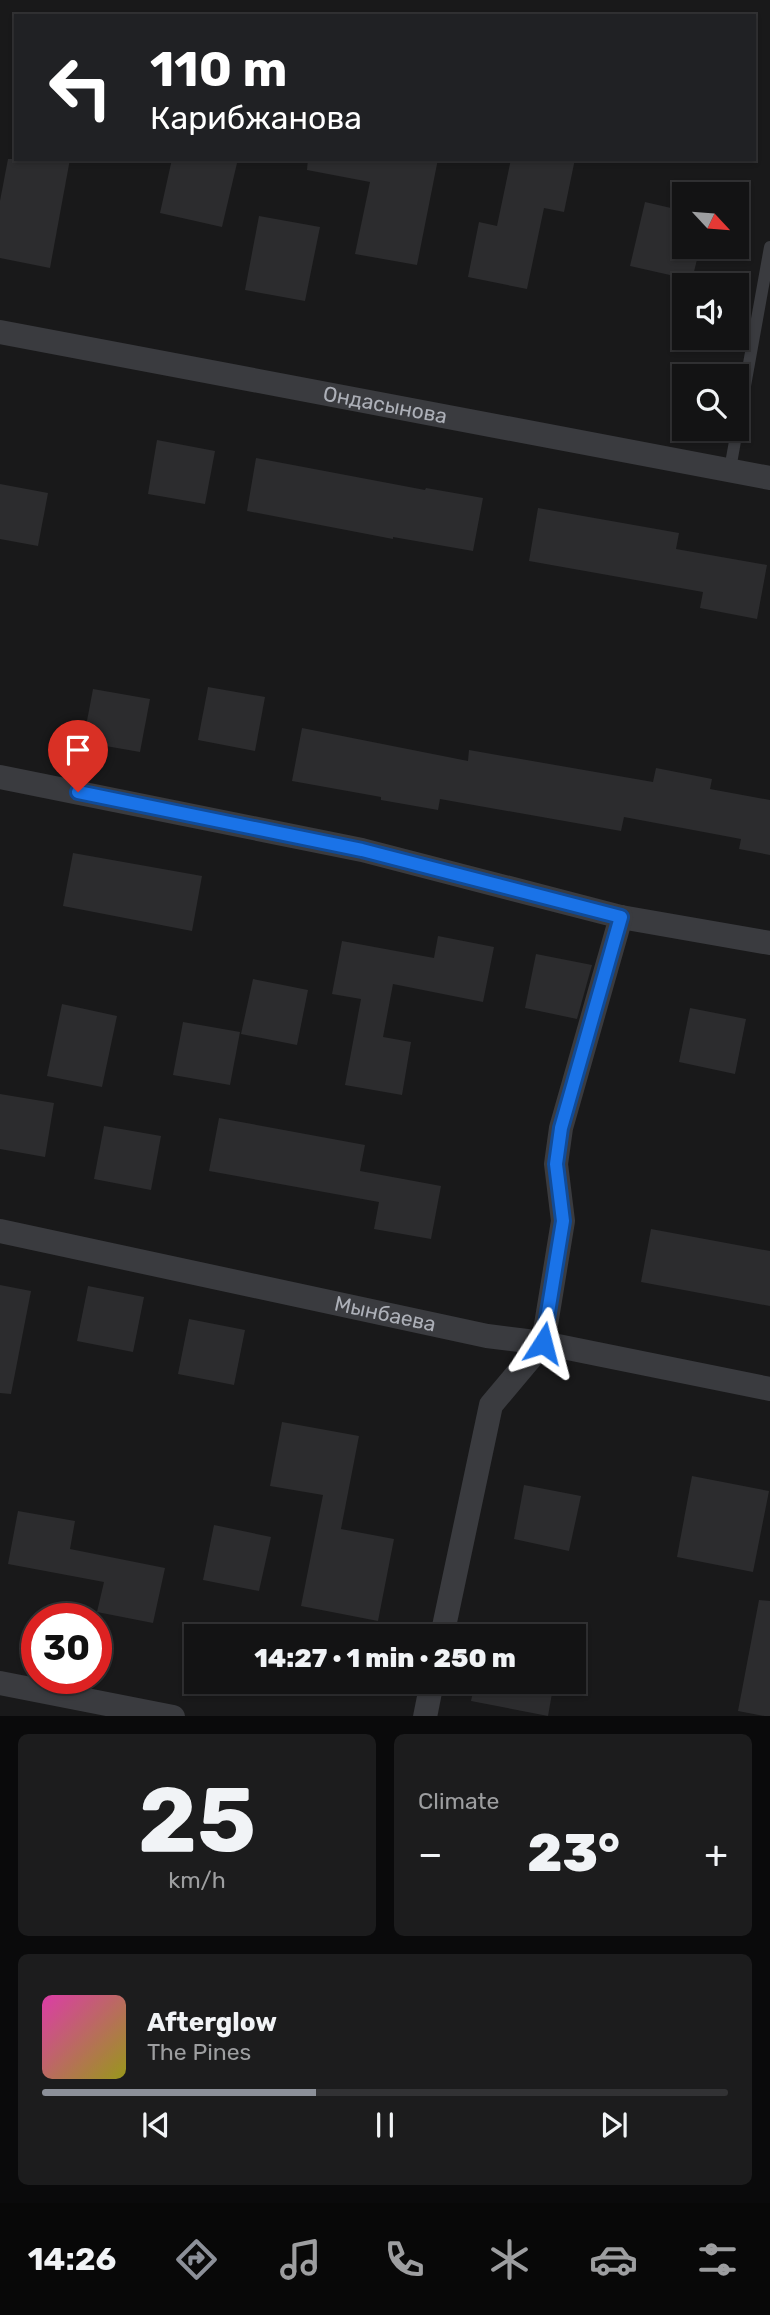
<!DOCTYPE html>
<meta charset="utf-8">
<style>
:root{--surface:#131314;--page:#1c1c1d;--text:#f1f3f6;--muted:#9d9ea0;--line:#323234;--accent:#8c9099}
body{margin:0;font-family:Rubik,sans-serif;background:var(--page);color:var(--text);height:100vh;display:flex;flex-direction:column;font-size:26px;white-space:nowrap}
*{box-sizing:border-box;margin:0}
p{font-size:23px;color:var(--muted)}
.icon{flex:none;width:38px;height:38px;fill:none;stroke:currentColor;stroke-width:2;stroke-linecap:round;stroke-linejoin:round}
.map{position:relative;height:1716px;overflow:hidden}
.panel{display:flex;flex-direction:column;gap:18px;padding:18px;background:#0a0a0b;flex:1}
.panel>*{flex:none}
.top-card{position:absolute;left:14px;top:14px;width:742px;height:147px;border-radius:0px;box-shadow:0 2px 5px #0004,0 0 0 2px var(--line);background:#202124;color:#fff;overflow:hidden}
.needle{width:46px;rotate:116deg}
.fabs{position:absolute;left:672px;top:182px;display:grid;gap:14px}
.fabs a{display:grid;place-items:center;width:77px;height:77px;border-radius:0px;background:var(--surface);box-shadow:0 2px 5px #0004,0 0 0 2px var(--line);font-size:35px}
.speed{position:absolute;left:21px;top:1603px;display:flex;gap:14px;font-size:35px;font-weight:700;text-align:center}
.speed>*{display:grid;place-content:center;width:91px;height:91px;border-radius:50%;background:var(--surface);box-shadow:0 2px 5px #0004,0 0 0 2px var(--line);line-height:1}
.speed .limit{border:10px solid #d22;background:#fff;color:#111}
.pin{position:absolute;display:grid;place-items:center;width:60px;height:60px;color:#fff;margin:-72px -30px;border-radius:50% 50% 50% 0;rotate:-45deg;box-shadow:0 0 7px #0007}
.pin .icon{rotate:45deg}
.me{position:absolute;width:77px;margin:-38px;rotate:9deg;stroke-linejoin:round;filter:drop-shadow(0 0 5px #0008)}
.turn{display:flex;align-items:center;gap:24px;height:147px;padding:0 21px;font-size:32px}
.turn .icon{width:91px;height:91px;stroke-width:2.5}
.turn b{display:block;font-size:49px;line-height:60px}
.big{font-size:52px;font-weight:800;line-height:1.1}
.panel .widget{flex:1;display:flex;flex-direction:column;justify-content:center;gap:10px;min-width:0;padding:0 24px;border-radius:10px;background:var(--page)}
.panel .dial{align-items:center;gap:0}
.dial b{font-size:91px;line-height:1}
.song{display:flex;align-items:center;gap:21px}
.cover{width:84px;height:84px;border-radius:10px;background:linear-gradient(135deg,hsl(320 70% 55%),hsl(60 70% 35%))}
.played{height:7px;border-radius:4px;background:linear-gradient(90deg,var(--accent) 40%,var(--line) 40%)}
.keys{display:flex;justify-content:space-around;direction:ltr}
.heat{display:flex;justify-content:space-between;align-items:center;font-size:38px;direction:ltr}
.panel .tiles{flex:1;display:grid;gap:18px;grid-template-columns:1fr 1fr}
.widget:last-child{grid-column:span 2}
.trip{position:absolute;left:184px;top:1624px;width:402px;height:70px;border-radius:0px;background:var(--surface);box-shadow:0 2px 5px #0004,0 0 0 2px var(--line);font-weight:800;line-height:70px;text-align:center}
.dock{display:flex;height:112px;justify-content:space-around;align-items:center;background:#080808;color:var(--muted)}
.dock .icon{width:49px;height:49px}
.dock .active{color:var(--accent)}
.dock b{font-size:32px;color:var(--text)}
.map>svg:first-child{display:block}
.building{fill:#2c2c2e}
.lines{fill:none;stroke-linecap:round;stroke-linejoin:round}
.lane{stroke:#3a3b3f;stroke-width:12}
.street{stroke:#3a3b3f;stroke-width:24}
.route-casing{stroke:#114b97;stroke-width:18}
.route{stroke:#1a73e8;stroke-width:12}
.labels{text-anchor:middle;stroke-width:7;stroke-linejoin:round;paint-order:stroke}
.street-label{font-size:21px;fill:#adb0b8;stroke:#141415}
</style>
<div class="map">
<svg width="770" height="1717" viewBox="0 0 770 1717">
<rect width="100%" height="100%" fill="#19191a"/>
<g class="building">
<path d="M8,159H70L50,268L0,258V201Z"/>
<path d="M172,159H221L237,163L222,227L160,213Z"/>
<path d="M308,159H438L417,265L355,254L370,182L307,170Z"/>
<path d="M511,159H575L564,212L544,208L527,289L468,277L479,222L497,226Z"/>
<path d="M645,202L684,211V247H700L692,280L630,266Z"/>
<path d="M259,216L320,227L305,301L245,290Z"/>
<path d="M157,440L215,451L205,504L148,494Z"/>
<path d="M256,458L425,490L426,488L483,498L473,551L393,537V539L247,511Z"/>
<path d="M0,484L48,493L38,546L0,539Z"/>
<path d="M538,508L679,533L676,549L767,565L757,619L700,608L703,592L529,561Z"/>
<path d="M208,687L265,697L255,751L198,740Z"/>
<path d="M93,689L150,699L140,752L83,742Z"/>
<path d="M302,728L468,761L469,750L653,782L656,768L712,779L710,789L770,800V855L739,849L741,839L624,817L621,831L440,799L438,810L381,800V797L292,781Z"/>
<path d="M73,853L202,876L192,931L63,906Z"/>
<path d="M438,936L494,947L483,1002L393,984L383,1037L411,1042L402,1095L345,1085L361,999L332,994L342,941L434,958Z"/>
<path d="M536,954L592,965L577,1019L525,1008Z"/>
<path d="M253,979L308,990L297,1045L241,1034Z"/>
<path d="M62,1004L117,1016L102,1087L47,1076Z"/>
<path d="M690,1008L746,1019L735,1074L679,1062Z"/>
<path d="M183,1022L240,1032L230,1085L173,1075Z"/>
<path d="M0,1094L54,1103L45,1157L0,1149Z"/>
<path d="M219,1118L365,1145L360,1171L441,1186L431,1239L374,1229L379,1202L209,1171Z"/>
<path d="M104,1126L161,1136L151,1190L94,1179Z"/>
<path d="M651,1229L770,1251V1306L641,1282Z"/>
<path d="M0,1285L31,1291L11,1394L0,1393Z"/>
<path d="M88,1286L144,1297L133,1352L77,1341Z"/>
<path d="M189,1319L245,1330L234,1385L178,1374Z"/>
<path d="M282,1422L359,1436L341,1529L394,1539L378,1621L301,1606L323,1495L270,1486Z"/>
<path d="M692,1476L769,1491L753,1572L677,1557Z"/>
<path d="M524,1485L581,1496L569,1551L514,1539Z"/>
<path d="M18,1511L75,1521L70,1549L165,1568L153,1623L97,1612L104,1582L8,1564Z"/>
<path d="M214,1525L271,1537L259,1591L203,1580Z"/>
<path d="M759,1600L770,1601V1717L738,1711Z"/>
<path d="M475,1682H554L548,1716L471,1701Z"/>
</g>
<g class="lines">
<path class="lane" d="M730,469L770,247"/>
<g class="street">
<path id="s1" d="M0,332L770,478"/>
<path d="M0,777L362,850L621,917L770,943"/>
<path id="s2" d="M0,1231L487,1336L543,1343L770,1389"/>
<path d="M442,1636L491,1405L543,1343L563,1221L556,1164L561,1128L621,917"/>
<path d="M0,1683L173,1717"/>
<path d="M425,1717L432,1682"/>
</g>
</g>
<g class="lines">
<g class="route-casing">
<path id="route" d="M78,792L362,850L621,917L561,1128L556,1164L563,1221L543,1343"/>
</g>
<use href="#route" class="route"/>
</g>
<g class="labels">
<g class="street-label">
<text dy="7" stroke="none"><textPath href="#s1" startOffset="392">Ондасынова</textPath></text>
<text dy="7" stroke="none"><textPath href="#s2" startOffset="394">Мынбаева</textPath></text>
</g>
</g>
</svg>
<div class="fabs">
<a><svg class="needle" viewBox="-14 -14 28 28"><path d="M0-13l5 13h-10z" fill="#e53935"/><path d="M0 13l5-13h-10z" fill="#9d9ea0"/></svg></a>
<a><svg class="icon" aria-label="sound" viewBox="0 0 24 24"><path d="M4 9h4l5-4v14l-5-4H4zM17 9q2 3 0 6"/></svg></a>
<a><svg class="icon" aria-label="search" viewBox="0 0 24 24"><circle cx="10" cy="10" r="6"/><path d="M15 15l6 6"/></svg></a>
</div>
<div class="speed"><div class="limit">30</div></div>
<div class="pin" style="left:78px;top:792px;background:#d93025"><svg class="icon" aria-label="arrive" viewBox="0 0 24 24"><path d="M6 21V4h12l-3 4 3 4H6"/></svg></div>
<svg class="me" style="left:543px;top:1343px" viewBox="-20 -20 40 40"><path d="M0-17L14 15 0 8-14 15z" fill="#1a73e8" stroke="#fff" stroke-width="4"/></svg>
<div class="trip">14:27 · 1 min · 250 m</div>
<div class="top-card">
<div class="turn"><svg class="icon" aria-label="left" viewBox="0 0 24 24"><path d="M17 20v-9H6M10 6l-5 5 5 5"/></svg><div><b>110 m</b>Карибжанова</div></div>
</div>
</div>
<section class="panel">
<div class="tiles">
<div class="widget dial"><b>25</b><p>km/h</p></div>
<div class="widget"><p>Climate</p>
<div class="heat"><a>−</a><b class="big">23°</b><a>+</a></div>
</div>
<div class="widget">
<div class="song"><i class="cover"></i><div><b>Afterglow</b><p>The Pines</p></div></div>
<div class="played"></div>
<div class="keys"><svg class="icon" aria-label="previous" viewBox="0 0 24 24"><path d="M18 5L8 12l10 7zM5 5v14"/></svg><svg class="icon" aria-label="pause" viewBox="0 0 24 24"><path d="M8 5v14M16 5v14"/></svg><svg class="icon" aria-label="next" viewBox="0 0 24 24"><path d="M6 5l10 7-10 7zM19 5v14"/></svg></div>
</div>
</div>
</section>
<nav class="dock">
<b>14:26</b>
<svg class="icon active" aria-label="directions" viewBox="0 0 24 24"><path d="M12 3l9 9-9 9-9-9zM9 14v-3h6M13 9l2 2-2 2"/></svg>
<svg class="icon" aria-label="music" viewBox="0 0 24 24"><path d="M9 18V5l10-2v13"/><circle cx="6" cy="18" r="3"/><circle cx="16" cy="16" r="3"/></svg>
<svg class="icon" aria-label="phone" viewBox="0 0 24 24"><path d="M5 4h4l2 5-3 2q2 4 5 5l2-3 5 2v4C11 20 4 13 5 4z"/></svg>
<svg class="icon" aria-label="climate" viewBox="0 0 24 24"><path d="M12 3v18M4 7l16 10M4 17L20 7"/></svg>
<svg class="icon" aria-label="car" viewBox="0 0 24 24"><path d="M5 17H2v-5l4-1 3-4h7l3 4 3 1v5h-3M9 17h6M6 11h13"/><circle cx="7" cy="17" r="2"/><circle cx="17" cy="17" r="2"/></svg>
<svg class="icon" aria-label="filters" viewBox="0 0 24 24"><path d="M4 7h16M4 17h16"/><circle cx="9" cy="7" r="2"/><circle cx="15" cy="17" r="2"/></svg>
</nav>
